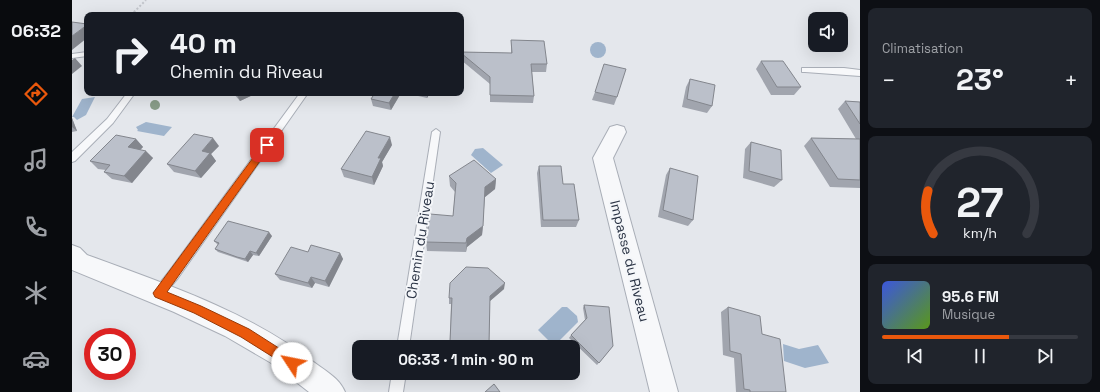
<!DOCTYPE html>
<html lang="fr">
<meta charset="utf-8">
<style>
:root{--surface:#171b24;--page:#20242c;--text:#f1f3f6;--muted:#9ea1a6;--line:#363941;--accent:#ea580c}
body{margin:0;font-family:"Space Grotesk",sans-serif;background:var(--page);color:var(--text);height:100vh;display:flex;flex-direction:column;font-size:15px;white-space:nowrap}
*{box-sizing:border-box;margin:0}
p{font-size:13px;color:var(--muted)}
.icon{flex:none;width:22px;height:22px;fill:none;stroke:currentColor;stroke-width:2;stroke-linecap:round;stroke-linejoin:round}
.map{position:relative;flex:1;overflow:hidden}
.details{display:flex;flex-direction:column;gap:8px;padding:8px;background:#0d0f14;width:240px}
.details>*{flex:none}
.banner{position:absolute;left:12px;top:12px;width:380px;height:84px;border-radius:8px;box-shadow:0 4px 16px #0002;background:#171b24;color:var(--text);overflow:hidden}
.buttons{position:absolute;left:736px;top:12px;display:grid;gap:8px}
.buttons a{display:grid;place-items:center;width:40px;height:40px;border-radius:8px;background:var(--surface);box-shadow:0 4px 16px #0002;font-size:20px}
.speed{position:absolute;left:12px;top:328px;display:flex;gap:8px;font-size:20px;font-weight:700;text-align:center}
.speed>*{display:grid;place-content:center;width:52px;height:52px;border-radius:50%;background:var(--surface);box-shadow:0 4px 16px #0002;line-height:1}
.speed .limit{border:6px solid #d22;background:#fff;color:#111}
.pin{position:absolute;display:grid;place-items:center;width:34px;height:34px;color:#fff;margin:-17px;border-radius:8px;box-shadow:0 2px 6px #0006}
.me{position:absolute;width:44px;margin:-22px;rotate:304deg;stroke-linejoin:round;filter:drop-shadow(0 0 3px #0008)}
.turn{display:flex;align-items:center;gap:14px;height:84px;padding:0 20px;font-size:18px}
.turn .icon{width:52px;height:52px;stroke-width:2.5}
.turn b{display:block;font-size:28px;line-height:34px}
.big{font-size:30px;font-weight:800;line-height:1.1}
.details .widget{flex:1;display:flex;flex-direction:column;justify-content:center;gap:6px;min-width:0;padding:0 14px;border-radius:8px;background:var(--page)}
.details .dial{align-items:center;gap:0}
.dial svg{height:104px;overflow:visible;fill:none;stroke:var(--line);stroke-width:7;stroke-linecap:round;text-anchor:middle}
.dial text{fill:var(--text);stroke:none}
.song{display:flex;align-items:center;gap:12px}
.cover{width:48px;height:48px;border-radius:6px;background:linear-gradient(135deg,hsl(230 70% 55%),hsl(90 70% 35%))}
.played{height:4px;border-radius:2px;background:linear-gradient(90deg,var(--accent) 65%,var(--line) 65%)}
.keys{display:flex;justify-content:space-around;direction:ltr}
.heat{display:flex;justify-content:space-between;align-items:center;font-size:22px;direction:ltr}
.trip{position:absolute;left:280px;top:340px;width:228px;height:40px;border-radius:8px;background:var(--surface);box-shadow:0 4px 16px #0002;font-weight:800;line-height:40px;text-align:center}
main{display:flex;flex:1;min-height:0}
.tabs{display:flex;flex-direction:column;width:72px;justify-content:space-around;align-items:center;background:#090b0e;color:var(--muted)}
.tabs .icon{width:28px;height:28px}
.tabs .active{color:var(--accent)}
.tabs b{font-size:18px;color:var(--text)}
.map>svg:first-child{display:block}
.water{fill:#9fb4cc}
.lines{fill:none;stroke-linecap:round;stroke-linejoin:round}
.service-casing{stroke:#a9aeb7;stroke-width:2}
.minor-casing{stroke:#a9aeb7;stroke-width:2}
.path{stroke:#c2c5cb;stroke-width:2;stroke-dasharray:2 2;stroke-linecap:butt}
.service{fill:#f7f8fa;fill-rule:evenodd}
.minor{fill:#f7f8fa;fill-rule:evenodd}
.tree{fill:#899d89}
.wall{fill:#a1a5ae}
.shaded-wall{fill:#83868d}
.building{fill:#bbc0ca;stroke:#83868d}
.route{fill:#ea580c;stroke:#983908}
.labels{text-anchor:middle;stroke-width:4;stroke-linejoin:round;paint-order:stroke}
.street-label{font-size:14px;fill:#2b3445;stroke:#f4f6f9}
</style>
<main>
<nav class="tabs">
<b>06:32</b>
<svg class="icon active" aria-label="directions" viewBox="0 0 24 24"><path d="M12 3l9 9-9 9-9-9zM9 14v-3h6M13 9l2 2-2 2"/></svg>
<svg class="icon" aria-label="music" viewBox="0 0 24 24"><path d="M9 18V5l10-2v13"/><circle cx="6" cy="18" r="3"/><circle cx="16" cy="16" r="3"/></svg>
<svg class="icon" aria-label="phone" viewBox="0 0 24 24"><path d="M5 4h4l2 5-3 2q2 4 5 5l2-3 5 2v4C11 20 4 13 5 4z"/></svg>
<svg class="icon" aria-label="climate" viewBox="0 0 24 24"><path d="M12 3v18M4 7l16 10M4 17L20 7"/></svg>
<svg class="icon" aria-label="car" viewBox="0 0 24 24"><path d="M5 17H2v-5l4-1 3-4h7l3 4 3 1v5h-3M9 17h6M6 11h13"/><circle cx="7" cy="17" r="2"/><circle cx="17" cy="17" r="2"/></svg>
</nav>
<div class="map">
<svg width="788" height="392" viewBox="0 0 788 392">
<rect width="100%" height="100%" fill="#e4e7ec"/>
<g class="water">
<circle cx="526" cy="50" r="8"/>
<path d="M23,97L14,115L5,120L2,117H0L10,99Z"/>
<path d="M74,122L100,127L92,136L65,131L66,130L64,127Z"/>
<path d="M411,148L431,165L419,173L399,155L403,149Z"/>
<path d="M490,307H495L505,316L506,322L482,346L466,330Z"/>
<path d="M711,344L727,349L746,345L757,363L733,368L712,361Z"/>
</g>
<g class="lines">
<g class="service-casing">
<g id="service">
<path d="M15,52V56L0,58V54Z"/>
<path d="M730,68H772L788,70V76L733,72H730Z"/>
<path d="M55,93H63L41,123L3,161L0,162V152L35,119Z"/>
<path d="M228,93H236L106,278L90,297L86,298L82,297L80,293L98,270Z"/>
<path d="M364,129L368,132L337,347H325L360,132Z"/>
<path d="M320,373H334L331,392H317Z"/>
</g>
</g>
<g class="minor-casing">
<g id="minor">
<path d="M545,125L552,127L554,132L541,158L606,392H578L521,158L538,127Z"/>
<path d="M0,245L8,248L15,255C94,284 176,311 243,363C255,372 267,378 273,392H237L201,364L153,336L102,312L0,270Z"/>
</g>
</g>
<path class="path" d="M59,15L74,0"/>
<use href="#service" class="service"/>
<use href="#minor" class="minor"/>
</g>
<circle class="tree" cx="83" cy="105" r="5"/>
<g class="wall">
<path d="M439,40L475,64L474,72H460L462,96L461,103L418,102V84L389,60V52L439,53Z"/>
<path d="M689,61L729,87L722,95H699L684,69Z"/>
<path d="M618,79L640,106L635,113L610,107L614,87Z"/>
<path d="M523,92L545,97L542,105L520,100Z"/>
<path d="M161,93H185L168,101Z"/>
<path d="M303,93H329L319,110L301,106L299,99Z"/>
<path d="M333,93H358L355,98Z"/>
<path d="M773,101L788,102V188L758,187L732,146L739,138L784,139L766,109Z"/>
<path d="M0,118L5,131L0,132Z"/>
<path d="M64,139L71,147L68,150L81,158L60,183L40,179L32,172L34,170L26,169L18,161Z"/>
<path d="M679,142L710,180L702,187L671,178L673,149Z"/>
<path d="M320,145L310,162L311,166L302,185L272,177L269,169Z"/>
<path d="M147,146L139,154L144,161L129,178L102,172L95,164Z"/>
<path d="M467,166L491,184L507,220L504,227H469L465,173Z"/>
<path d="M598,168L621,220L616,226L586,217L594,175Z"/>
<path d="M377,176L424,179L423,189L413,197L410,235L395,247L394,252L355,251L354,242L381,216L383,192L378,186Z"/>
<path d="M200,236L187,256L181,255L176,262L146,252L143,249L146,245L142,241Z"/>
<path d="M236,252L268,253L271,259L257,287L243,283L240,288L208,280L203,274Z"/>
<path d="M432,289L418,301L417,347H391L378,346V341L379,304H377V298Z"/>
<path d="M512,305L541,346L525,365L497,338L499,335L513,320L511,308Z"/>
<path d="M656,307L690,334L714,392H664L662,358L651,355L649,312Z"/>
</g>
<g class="shaded-wall">
<path d="M15,25V38L0,50V36Z"/>
<path d="M3,58L10,66L0,74V60Z"/>
<path d="M164,93H185L168,101Z"/>
<path d="M323,93H329L319,110L317,103Z"/>
<path d="M355,93H358L355,98Z"/>
<path d="M0,118L5,131L0,127Z"/>
<path d="M318,137L320,145L310,162L311,166L302,185L300,177L306,158Z"/>
<path d="M141,138L147,146L139,154L144,161L129,178L123,171L130,151Z"/>
<path d="M64,139L71,147L63,155L56,147Z"/>
<path d="M74,151L81,158L60,183L52,176Z"/>
<path d="M424,179L423,189L413,197V187Z"/>
<path d="M411,226L410,235L395,247L394,252L395,238Z"/>
<path d="M197,232L200,236L187,256L184,253Z"/>
<path d="M178,251L181,255L176,262L173,259Z"/>
<path d="M268,253L271,259L257,287L253,281Z"/>
<path d="M239,277L243,283L240,288L236,283Z"/>
<path d="M433,283L432,289L418,301V296Z"/>
</g>
<g class="building">
<path d="M0,22L15,24V25L0,36Z"/>
<path d="M439,40L472,41L475,64H459L462,96L418,95V77L389,53V52L440,53Z"/>
<path d="M689,61H711L729,87H705Z"/>
<path d="M532,64L554,69L545,97L523,92Z"/>
<path d="M618,79L643,85L640,106L615,99Z"/>
<path d="M303,93H323L317,103L299,99Z"/>
<path d="M773,101L788,102V124Z"/>
<path d="M294,131L318,137L306,158H309L300,177L269,169Z"/>
<path d="M122,134L141,138L130,151L138,153L123,171L95,164Z"/>
<path d="M44,135L64,139L56,147L74,151L52,176L32,172L38,165L18,161Z"/>
<path d="M739,138L788,139V180L766,179Z"/>
<path d="M679,142L709,150L710,180L677,171Z"/>
<path d="M402,160L424,179L413,187L411,226L395,238L394,243L354,242L358,214L381,216L384,183L377,176Z"/>
<path d="M467,166H489L491,184H502L507,220H471Z"/>
<path d="M598,168L626,176L621,220L591,210Z"/>
<path d="M156,221L197,232L184,253L178,251L173,259L165,257L143,249L147,243L142,241Z"/>
<path d="M239,245L268,253L253,281L239,277L236,283L203,274L219,247L236,252Z"/>
<path d="M394,267L416,268L433,283L418,296L417,344L378,341L380,298H377L378,283Z"/>
<path d="M512,305L537,307L541,346L527,363L499,335L515,318Z"/>
<path d="M656,307L688,316L690,334L708,339L714,392H678V390L672,389L669,354L658,351Z"/>
<path d="M422,384L428,392H413Z"/>
</g>
<path class="route" d="M195,142L199,145L198,147L95,292L129,306L177,329L224,359L226,363L224,367L220,369L169,337L122,313L83,297L81,293L192,143Z"/>
<g class="labels">
<g class="street-label">
<text transform="translate(348 240) rotate(-81)" y="5">Chemin du Riveau</text>
<text transform="translate(558 261) rotate(76)" y="5">Impasse du Riveau</text>
</g>
</g>
</svg>
<div class="buttons">
<a><svg class="icon" aria-label="sound" viewBox="0 0 24 24"><path d="M4 9h4l5-4v14l-5-4H4zM17 9q2 3 0 6"/></svg></a>
</div>
<div class="speed"><div class="limit">30</div></div>
<div class="pin" style="left:195px;top:145px;background:#d93025"><svg class="icon" aria-label="arrive" viewBox="0 0 24 24"><path d="M6 21V4h12l-3 4 3 4H6"/></svg></div>
<svg class="me" style="left:220px;top:363px" viewBox="-20 -20 40 40"><circle r="19" fill="#fff"/><path d="M0-13L10 11 0 6-10 11z" fill="#ea580c"/></svg>
<div class="trip">06:33 · 1 min · 90 m</div>
<div class="banner">
<div class="turn"><svg class="icon" aria-label="right" viewBox="0 0 24 24"><path d="M7 20v-9h11M14 6l5 5-5 5"/></svg><div><b>40 m</b>Chemin du Riveau</div></div>
</div>
</div>
<section class="details">
<div class="widget"><p>Climatisation</p>
<div class="heat"><a>−</a><b class="big">23°</b><a>+</a></div>
</div>
<div class="widget dial"><svg viewBox="0 0 100 80">
<path d="M14 69A42 42 0 1 1 86 69"/>
<path d="M14 69A42 42 0 0 1 10 36" stroke="#ea580c"/>
<text x="50" y="56" font-size="32" font-weight="700">27</text>
<text x="50" y="72" font-size="11">km/h</text>
</svg></div>
<div class="widget">
<div class="song"><i class="cover"></i><div><b>95.6 FM</b><p>Musique</p></div></div>
<div class="played"></div>
<div class="keys"><svg class="icon" aria-label="previous" viewBox="0 0 24 24"><path d="M18 5L8 12l10 7zM5 5v14"/></svg><svg class="icon" aria-label="pause" viewBox="0 0 24 24"><path d="M8 5v14M16 5v14"/></svg><svg class="icon" aria-label="next" viewBox="0 0 24 24"><path d="M6 5l10 7-10 7zM19 5v14"/></svg></div>
</div>
</section>
</main>
